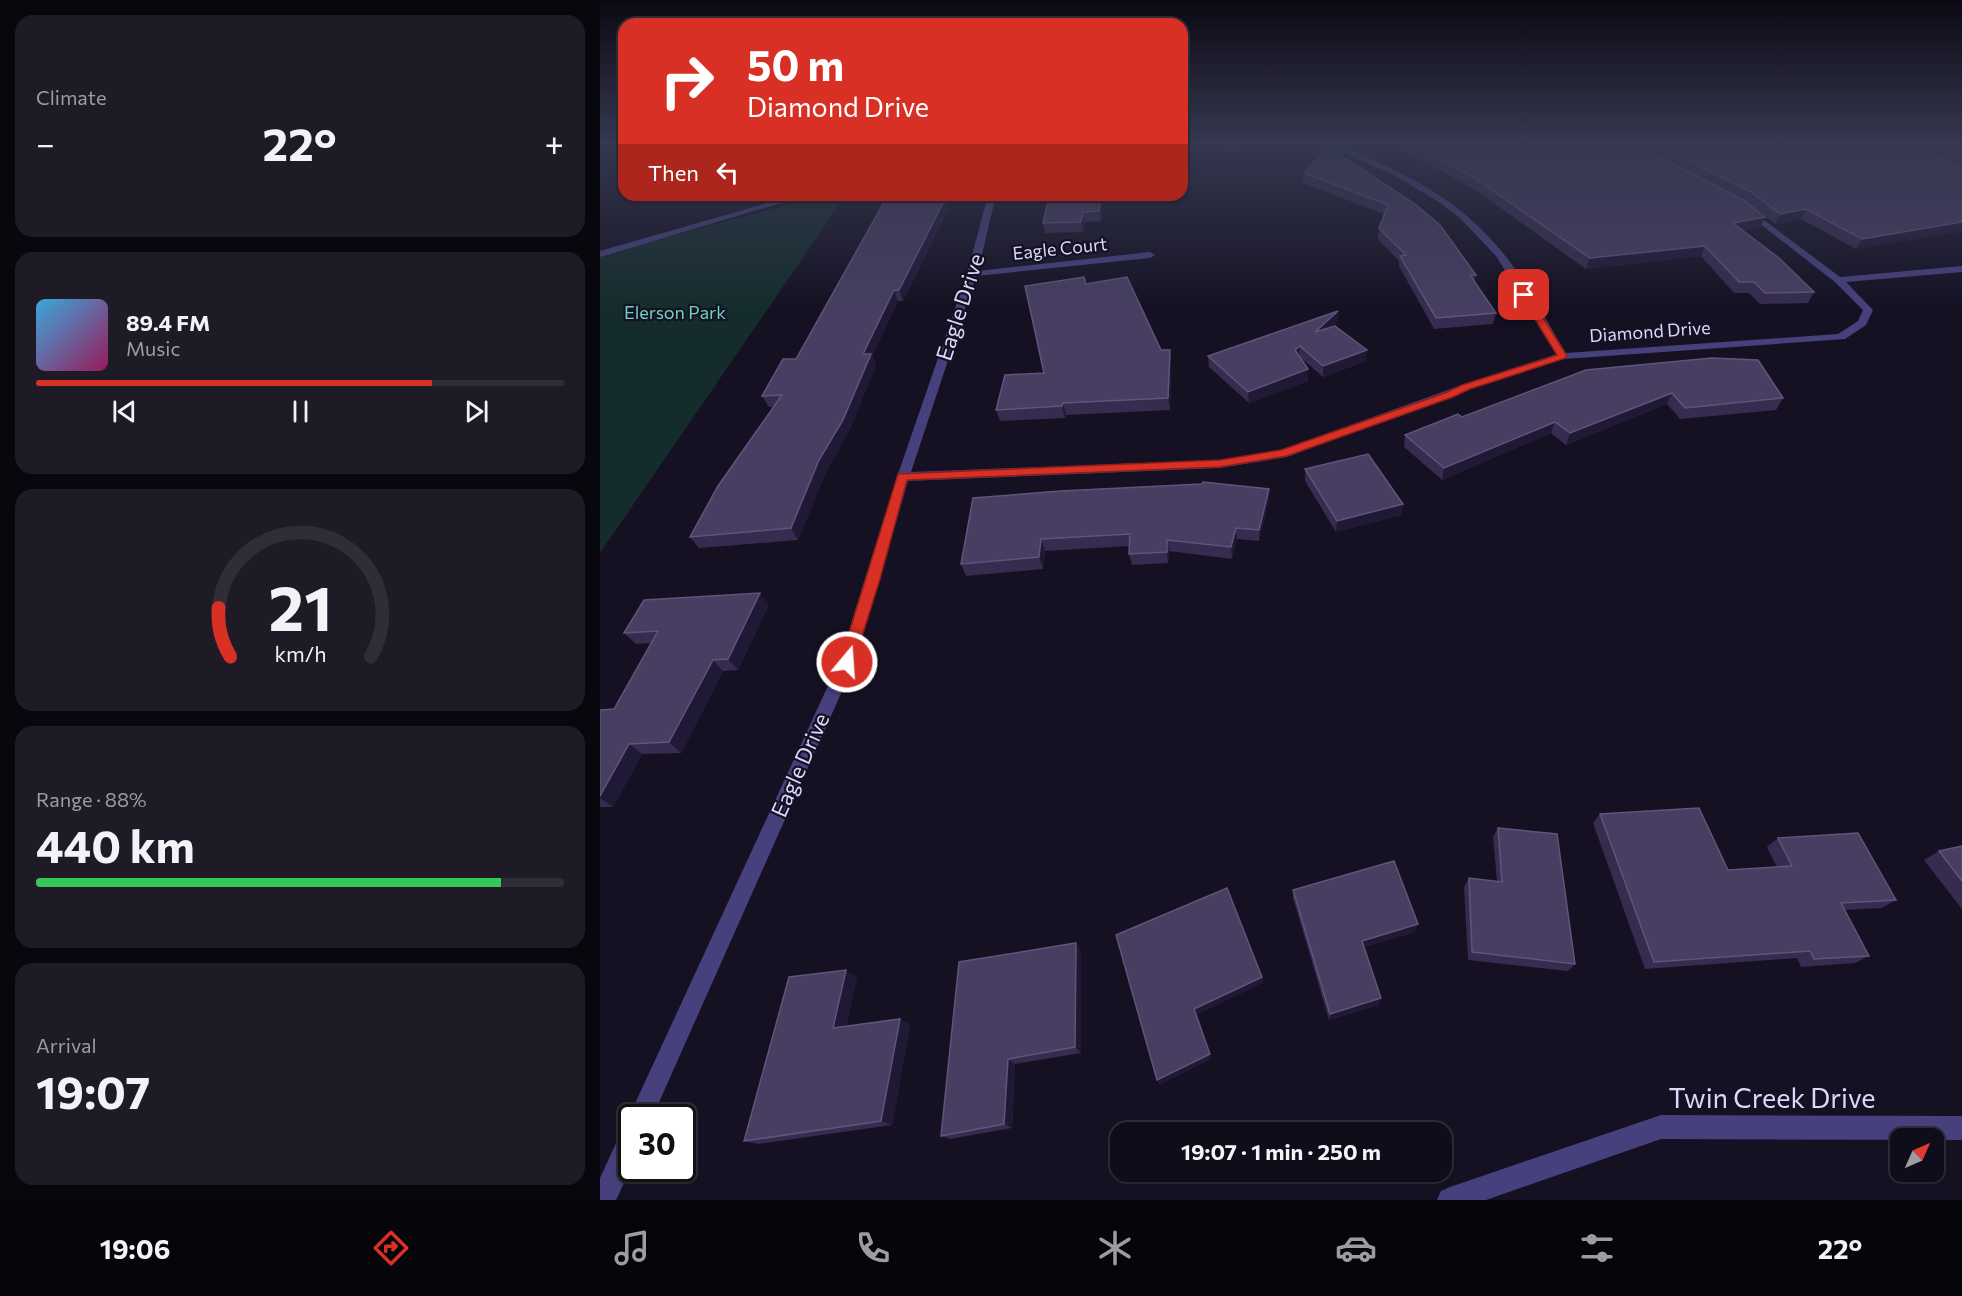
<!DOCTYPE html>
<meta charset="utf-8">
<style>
:root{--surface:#100d1a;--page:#1e1b27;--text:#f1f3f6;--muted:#9c9ca2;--line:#302d39;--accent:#d93025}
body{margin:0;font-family:Commissioner,sans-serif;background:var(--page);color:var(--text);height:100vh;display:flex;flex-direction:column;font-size:22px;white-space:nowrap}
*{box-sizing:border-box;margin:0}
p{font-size:20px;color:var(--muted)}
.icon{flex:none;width:33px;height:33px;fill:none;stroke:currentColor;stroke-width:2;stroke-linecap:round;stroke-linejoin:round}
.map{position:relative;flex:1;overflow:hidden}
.side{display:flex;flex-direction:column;gap:15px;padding:15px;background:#09070e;width:600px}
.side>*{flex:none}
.guide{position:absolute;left:18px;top:18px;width:570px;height:183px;border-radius:18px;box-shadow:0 2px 4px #0004,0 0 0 2px var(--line);background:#d93025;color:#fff;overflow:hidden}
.needle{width:39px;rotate:45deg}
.buttons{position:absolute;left:1290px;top:1128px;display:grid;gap:12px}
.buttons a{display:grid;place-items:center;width:54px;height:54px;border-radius:12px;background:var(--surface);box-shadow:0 2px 4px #0004,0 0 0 2px var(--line);font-size:30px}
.speed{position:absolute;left:18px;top:1104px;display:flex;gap:12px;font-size:30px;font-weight:700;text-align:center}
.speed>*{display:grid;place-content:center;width:78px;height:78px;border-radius:50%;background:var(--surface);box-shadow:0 2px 4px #0004,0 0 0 2px var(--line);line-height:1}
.speed .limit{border:3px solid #111;border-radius:9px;background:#fff;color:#111}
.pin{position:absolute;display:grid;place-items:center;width:51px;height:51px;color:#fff;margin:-26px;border-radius:12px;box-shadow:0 3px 9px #0006}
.me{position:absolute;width:66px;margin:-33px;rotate:18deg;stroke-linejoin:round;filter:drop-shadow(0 0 4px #0008)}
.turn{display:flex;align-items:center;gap:21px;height:126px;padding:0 30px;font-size:27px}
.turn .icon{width:78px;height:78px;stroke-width:2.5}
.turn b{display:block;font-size:42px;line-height:51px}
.then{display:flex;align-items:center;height:57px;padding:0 30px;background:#0003;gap:12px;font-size:22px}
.big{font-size:45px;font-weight:700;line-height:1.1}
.side .tile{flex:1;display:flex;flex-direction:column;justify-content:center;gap:9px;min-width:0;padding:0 21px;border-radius:18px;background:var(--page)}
.side .dial{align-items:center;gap:0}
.dial svg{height:156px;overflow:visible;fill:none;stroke:var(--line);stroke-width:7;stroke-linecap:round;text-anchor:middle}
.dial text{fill:var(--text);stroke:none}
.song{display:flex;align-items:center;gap:18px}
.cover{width:72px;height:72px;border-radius:9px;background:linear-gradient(135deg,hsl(200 70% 55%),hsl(330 70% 35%))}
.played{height:6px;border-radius:3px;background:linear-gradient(90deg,var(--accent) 75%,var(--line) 75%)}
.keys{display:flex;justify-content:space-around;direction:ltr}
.heat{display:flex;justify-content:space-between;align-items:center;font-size:33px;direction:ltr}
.charge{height:9px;border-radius:4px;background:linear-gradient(90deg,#34c759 88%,var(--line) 0)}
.trip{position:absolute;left:510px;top:1122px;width:342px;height:60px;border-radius:18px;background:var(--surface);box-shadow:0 2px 4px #0004,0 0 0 2px var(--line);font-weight:700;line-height:60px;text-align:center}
.menu{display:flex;height:96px;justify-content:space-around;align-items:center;background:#06050a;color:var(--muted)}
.menu .icon{width:42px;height:42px}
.menu .selected{color:var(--accent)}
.menu b{font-size:27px;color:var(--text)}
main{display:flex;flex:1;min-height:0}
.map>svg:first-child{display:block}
.green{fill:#152c2c}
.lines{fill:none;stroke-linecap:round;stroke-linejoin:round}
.minor{fill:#46417d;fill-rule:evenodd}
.tertiary{fill:#46417d;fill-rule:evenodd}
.wall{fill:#352c4f}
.shaded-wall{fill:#201936}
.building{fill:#473e61;stroke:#5e567a;stroke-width:1.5}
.route{fill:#d93025;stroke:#8d1f18;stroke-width:1.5}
.labels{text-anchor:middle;stroke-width:4.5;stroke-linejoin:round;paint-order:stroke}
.far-street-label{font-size:18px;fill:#ddd7fb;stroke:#151123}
.far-park-label{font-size:18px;fill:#6bd3be;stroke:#151123}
.street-label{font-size:22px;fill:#ddd7fb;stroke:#151123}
.near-street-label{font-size:27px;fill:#ddd7fb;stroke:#151123}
</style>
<main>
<section class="side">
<div class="tile"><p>Climate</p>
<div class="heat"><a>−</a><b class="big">22°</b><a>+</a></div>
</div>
<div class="tile">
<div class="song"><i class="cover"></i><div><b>89.4 FM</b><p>Music</p></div></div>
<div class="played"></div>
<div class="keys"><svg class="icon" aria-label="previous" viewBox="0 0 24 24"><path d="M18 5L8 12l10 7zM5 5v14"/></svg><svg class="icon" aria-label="pause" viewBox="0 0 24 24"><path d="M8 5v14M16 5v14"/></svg><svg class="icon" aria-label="next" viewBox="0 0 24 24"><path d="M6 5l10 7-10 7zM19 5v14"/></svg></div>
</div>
<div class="tile dial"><svg viewBox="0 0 100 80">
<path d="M14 69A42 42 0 1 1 86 69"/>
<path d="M14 69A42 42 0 0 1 8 44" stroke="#d93025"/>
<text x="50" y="56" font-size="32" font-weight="700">21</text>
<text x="50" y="72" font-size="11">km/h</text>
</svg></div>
<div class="tile"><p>Range · 88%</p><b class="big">440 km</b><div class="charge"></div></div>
<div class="tile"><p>Arrival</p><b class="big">19:07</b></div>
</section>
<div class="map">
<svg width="1362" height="1200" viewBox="0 0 1362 1200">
<rect width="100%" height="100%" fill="#151123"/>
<path class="green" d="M224,195H246L0,553V255Z"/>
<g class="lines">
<g class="minor">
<path d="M718,142C737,140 761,154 778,162C817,180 854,201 884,232C919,266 941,312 966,353L1238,334L1258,321L1263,310L1235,282L1145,212V208H1148L1240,277L1362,266V272L1246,282L1273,310L1266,325L1245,339L964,359L870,389L687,457L620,468L308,481L255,662L52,1118H32V1166L16,1200H0V1178L23,1128L31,1125L28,1118L32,1110L239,662L297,477L367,274L388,195H396L378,271L550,252L555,255L550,258L376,276L311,472L620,460L681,450L862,385L957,354L896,256L860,218L839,202L792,174Z"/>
<path d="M1061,1115L1362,1116V1140L1061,1139L886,1200H837L841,1191L850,1187Z"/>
</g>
<path class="tertiary" d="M195,195H208L0,257V251Z"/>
</g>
<g class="wall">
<path d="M612,142H709V143L639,152Z"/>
<path d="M790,142H1362V231L1256,249L1201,219L1175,224L1144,200L1165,217L1161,227L1143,230L1214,292L1208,303L1160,304L1149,293H1134L1101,256L986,269L874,189Z"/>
<path d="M728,147L876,275L874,282L896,313L893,324L834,329L799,266V261L778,239L779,228L784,214L703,183L704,173Z"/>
<path d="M504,195L501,221L485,222L483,232L445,233L443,223Z"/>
<path d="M348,209L303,301H298L272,356L276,365L249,431L226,472L198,540L99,548L90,537L173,407H169L162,396L196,359Z"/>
<path d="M486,284L561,350H570L571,361L570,410L466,415L465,418L400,421L396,410L444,373Z"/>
<path d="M738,311L737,322L733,326L766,361L723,377L700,357L708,369V381L649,403L609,367L608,356Z"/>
<path d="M986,370L1183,398L1176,410L1080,419L1067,404L966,445L951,433L842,480L804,447L805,435L862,417Z"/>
<path d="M705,469L803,504L801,515L736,532L705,481Z"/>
<path d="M669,489V500L659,541L637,539L632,559L569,551L568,563L532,565L529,554L530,546L445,551L443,569L366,576L361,564L373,498Z"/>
<path d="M169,604L138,670L123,671L81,753L42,754L13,807H0V710L14,709L51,643L36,644L24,633Z"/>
<path d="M1000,814L1128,870L1177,867L1167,847L1178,838L1296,900L1282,908L1244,910L1269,956L1255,963L1201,967L1197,958L1045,969L993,823Z"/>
<path d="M898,828L975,964L968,971L868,960L864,887L869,878L897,881L893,837Z"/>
<path d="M1362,846V909L1324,860L1339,851Z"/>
<path d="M693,890L815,932L764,947L779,1005L729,1020L693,898Z"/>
<path d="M476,943L481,951V1053L415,1064L412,1128L350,1139L341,1136Z"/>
<path d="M257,977L246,1026L300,1019L310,1025L292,1125L159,1144L144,1141Z"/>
</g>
<g class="shaded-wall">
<path d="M649,142H709V143L639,152V143Z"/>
<path d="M346,195H352L348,209L303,301L299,290Z"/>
<path d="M501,195H504L501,221L499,211Z"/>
<path d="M1206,209L1201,219L1175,224L1180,214Z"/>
<path d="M483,212L485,222L483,232L481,222Z"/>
<path d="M1165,217L1161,227L1129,233L1133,223Z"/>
<path d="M1362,222V231L1256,249L1262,239Z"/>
<path d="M1105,246L1101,256L986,269L990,258Z"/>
<path d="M294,290L298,301L272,356L276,365L249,431L226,472L198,540L191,528L263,354Z"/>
<path d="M738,311L737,322L714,343L715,332Z"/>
<path d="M700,346L699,357L695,350Z"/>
<path d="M570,350L571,361L570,410L568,398Z"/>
<path d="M767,350L766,361L723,377V366Z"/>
<path d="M708,369V381L649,403L648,392Z"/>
<path d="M1072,393L1067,404L966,445L970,433Z"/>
<path d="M463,403L466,415L465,418L462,406Z"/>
<path d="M955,422L951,433L842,480L844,468Z"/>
<path d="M669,489V500L659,541V530Z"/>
<path d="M803,504L801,515L736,532L737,521Z"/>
<path d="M636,528L637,539L632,559L631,547Z"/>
<path d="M441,539L445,551L443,569L439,557Z"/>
<path d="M567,540L569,551L568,563L567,552Z"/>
<path d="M160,593L169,604L138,670L128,659Z"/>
<path d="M113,660L123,671L81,753L69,742Z"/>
<path d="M29,744L42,754L13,807L0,798V796Z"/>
<path d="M818,924L815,932L760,948L762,941Z"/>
<path d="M476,943L481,951V1053L475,1047Z"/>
<path d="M246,970L257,977L244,1034L233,1028Z"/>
<path d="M662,977L663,983L596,1015L594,1009Z"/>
<path d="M781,998L779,1005L729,1020L730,1014Z"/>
<path d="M300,1019L310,1025L292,1125L281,1121Z"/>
<path d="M610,1054L611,1059L560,1085L557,1080Z"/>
<path d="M408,1059L415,1064L412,1128L404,1124Z"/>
</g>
<g class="building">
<path d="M807,142H1030L1143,200L1165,217L1133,223L1179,258L1214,292L1165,293L1154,282H1139L1105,246L990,258L876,179Z"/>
<path d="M1049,142H1299L1362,167V222L1262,239L1206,209L1180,214L1151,192Z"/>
<path d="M1320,142H1362V158Z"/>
<path d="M728,147L815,204L840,225L876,275H870L896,313L836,318L800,256L806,255L779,228L788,205L704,173Z"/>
<path d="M288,195H346L345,199L299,290H294L263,354H271L243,420L219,460L191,528L90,537L118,486L182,395L162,396L183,359H196Z"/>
<path d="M449,195H501L499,211L483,212L481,222L443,223Z"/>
<path d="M484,277L486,284L527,277L561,350H570L568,398L463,403L462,406L396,410L405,375L444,373L425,286Z"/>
<path d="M738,311L715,332L735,326L767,350L723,366L700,346L695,350L708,369L648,392L608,356Z"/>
<path d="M1112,358L1158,360L1183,398L1085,408L1072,393L970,433L955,422L844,468L805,435L858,414L862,417L986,370Z"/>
<path d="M768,454L803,504L737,521L705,469Z"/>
<path d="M603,482L669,489L659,530L636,528L631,547L567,540V552L529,554L530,534L441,539L439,557L361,564L373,498L461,491L602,484Z"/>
<path d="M160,593L128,659L113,660L69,742L29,744L0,796V710L14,709L58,631L24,633L44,600Z"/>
<path d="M1099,808L1128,870L1192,866L1178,838L1258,833L1296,900L1241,903L1269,956L1214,959L1210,951L1054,962L1000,814Z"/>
<path d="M898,828L957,834L975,964L872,952L869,878L902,882Z"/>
<path d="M1362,846V881L1339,851Z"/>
<path d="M794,861L818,924L762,941L781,998L730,1014L693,890Z"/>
<path d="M627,888L662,977L594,1009L610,1054L557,1080L516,935Z"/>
<path d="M476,943L475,1047L408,1059L404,1124L341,1136L359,962Z"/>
<path d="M246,970L233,1028L300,1019L281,1121L144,1141L189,977Z"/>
</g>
<linearGradient id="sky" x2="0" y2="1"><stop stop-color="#0c0913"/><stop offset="0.46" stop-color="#353850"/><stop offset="1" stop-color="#353850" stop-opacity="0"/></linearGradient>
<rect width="1362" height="310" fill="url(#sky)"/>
<path class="route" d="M924,292L929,295L967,356L966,358L870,389L853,397L687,456L620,467L307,480L280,579L254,662L252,666H242L240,662L298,474L620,460L681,450L845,393L862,385L957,355L920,295Z"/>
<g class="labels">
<g class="far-street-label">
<text transform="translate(460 249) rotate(-6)" y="6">Eagle Court</text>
<text transform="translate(1050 332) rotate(-4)" y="6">Diamond Drive</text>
</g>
<g class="far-park-label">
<text x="75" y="319">Elerson Park</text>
</g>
<g class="street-label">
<text transform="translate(360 307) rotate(-72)" y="8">Eagle Drive</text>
<text transform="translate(200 765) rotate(-66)" y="8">Eagle Drive</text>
</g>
<g class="near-street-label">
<text x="1172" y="1108">Twin Creek Drive</text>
</g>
</g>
</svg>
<div class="buttons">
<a><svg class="needle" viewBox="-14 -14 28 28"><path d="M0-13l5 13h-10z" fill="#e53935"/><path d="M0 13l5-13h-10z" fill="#9c9ca2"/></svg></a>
</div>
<div class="speed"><div class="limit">30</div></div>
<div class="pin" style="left:924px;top:295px;background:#d93025"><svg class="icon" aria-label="arrive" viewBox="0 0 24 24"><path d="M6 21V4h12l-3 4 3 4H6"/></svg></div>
<svg class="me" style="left:247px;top:662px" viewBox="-20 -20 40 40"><circle r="17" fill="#d93025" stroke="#fff" stroke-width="3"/><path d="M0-11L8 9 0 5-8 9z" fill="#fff"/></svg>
<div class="trip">19:07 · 1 min · 250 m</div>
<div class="guide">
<div class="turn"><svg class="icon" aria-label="right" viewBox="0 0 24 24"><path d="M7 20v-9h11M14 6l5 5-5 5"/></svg><div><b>50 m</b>Diamond Drive</div></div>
<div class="then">Then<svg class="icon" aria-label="left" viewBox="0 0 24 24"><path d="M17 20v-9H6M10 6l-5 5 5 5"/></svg></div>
</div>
</div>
</main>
<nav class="menu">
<b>19:06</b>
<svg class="icon selected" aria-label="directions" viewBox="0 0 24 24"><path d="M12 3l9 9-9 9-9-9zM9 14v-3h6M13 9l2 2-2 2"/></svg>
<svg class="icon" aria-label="music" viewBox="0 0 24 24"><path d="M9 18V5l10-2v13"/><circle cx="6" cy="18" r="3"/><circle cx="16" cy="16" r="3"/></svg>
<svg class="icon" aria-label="phone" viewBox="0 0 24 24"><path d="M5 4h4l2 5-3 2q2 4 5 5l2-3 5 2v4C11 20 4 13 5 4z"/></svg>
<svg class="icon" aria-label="climate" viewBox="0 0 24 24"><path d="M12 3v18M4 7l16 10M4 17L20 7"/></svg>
<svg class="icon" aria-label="car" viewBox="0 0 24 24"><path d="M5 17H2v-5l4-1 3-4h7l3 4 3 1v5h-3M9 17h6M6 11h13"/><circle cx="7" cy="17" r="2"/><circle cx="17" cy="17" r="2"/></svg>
<svg class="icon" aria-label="filters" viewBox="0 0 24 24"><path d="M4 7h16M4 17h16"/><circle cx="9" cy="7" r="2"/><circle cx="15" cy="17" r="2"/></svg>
<b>22°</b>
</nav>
